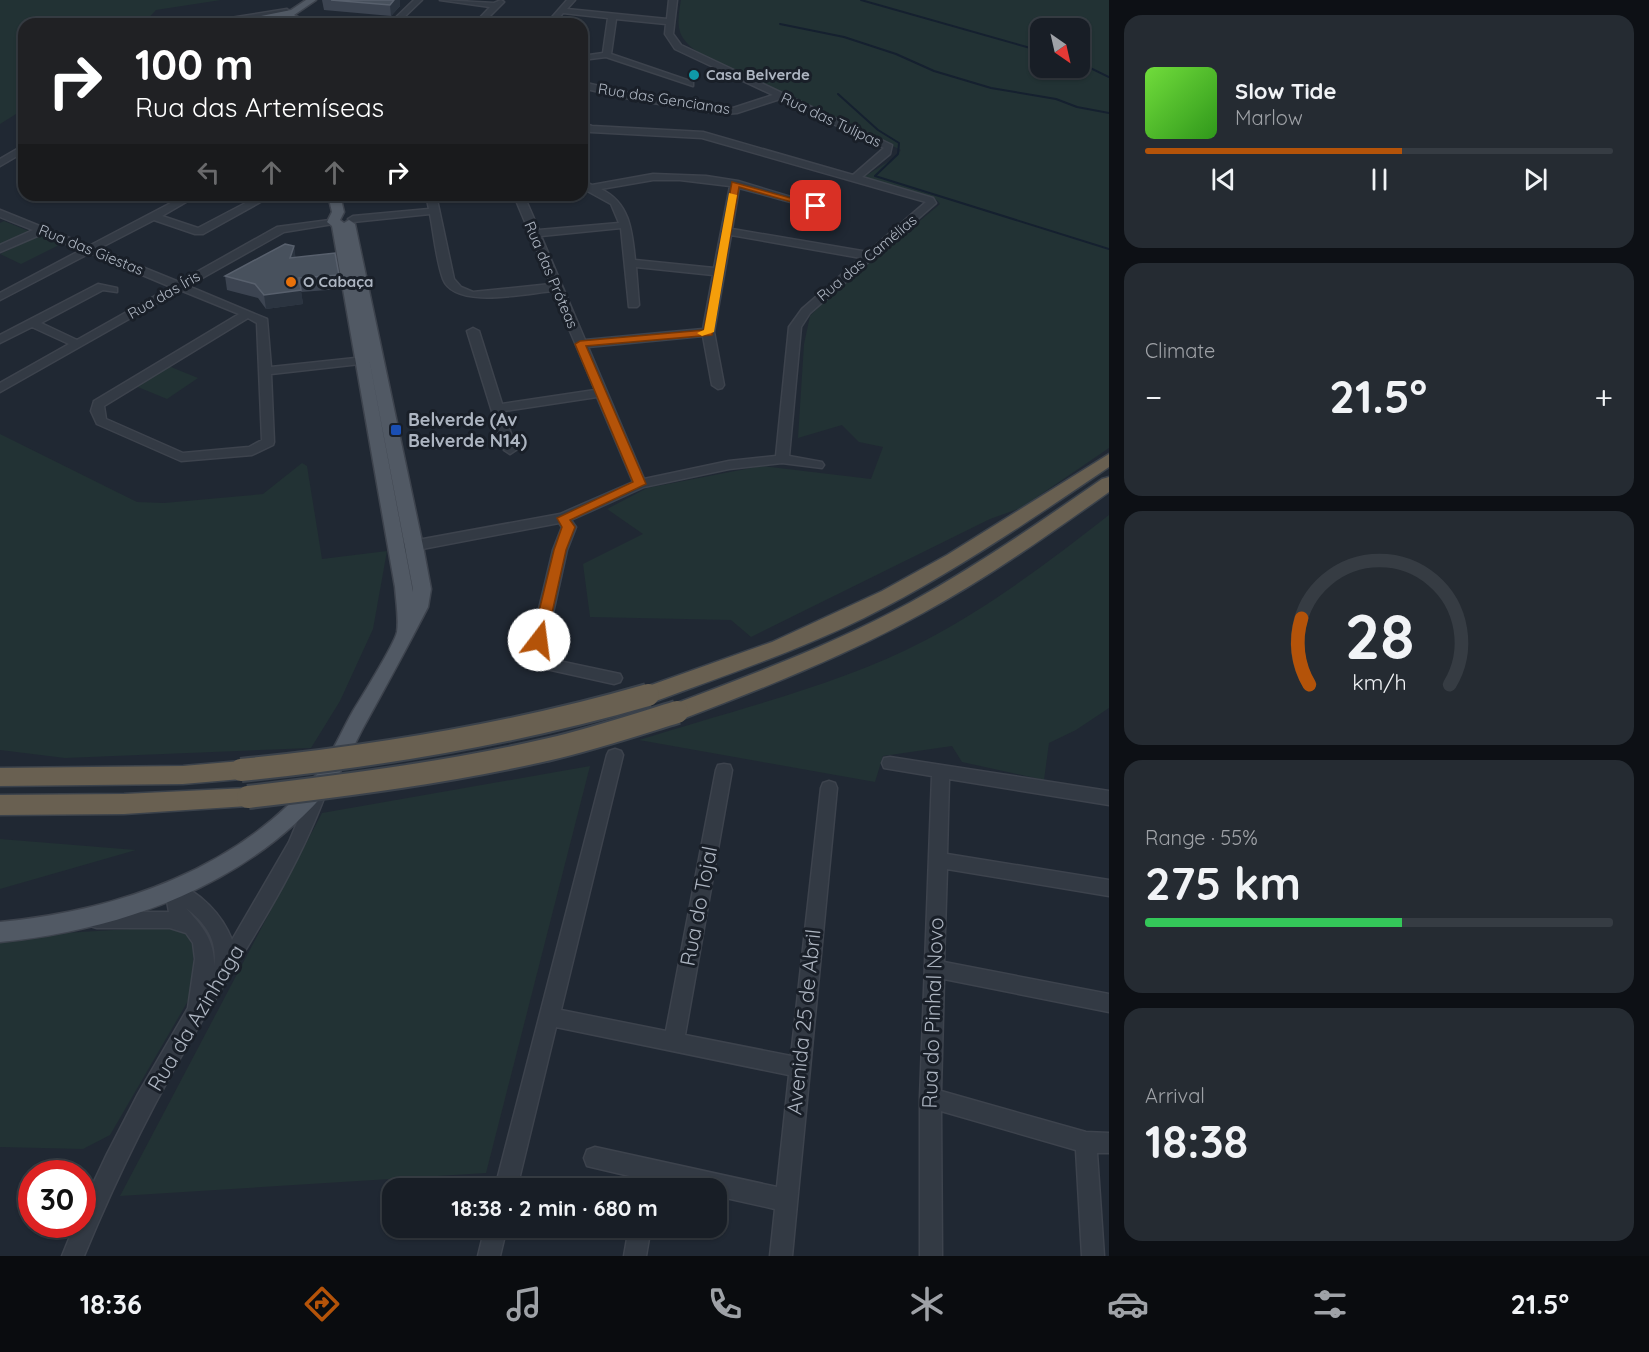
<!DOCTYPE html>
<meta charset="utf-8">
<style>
:root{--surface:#181e26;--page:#252b32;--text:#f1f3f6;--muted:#9fa2a7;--line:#363c43;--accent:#b45309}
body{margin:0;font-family:Quicksand,sans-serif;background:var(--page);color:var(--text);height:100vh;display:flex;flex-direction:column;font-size:22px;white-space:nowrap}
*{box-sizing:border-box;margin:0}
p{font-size:20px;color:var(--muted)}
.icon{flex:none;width:33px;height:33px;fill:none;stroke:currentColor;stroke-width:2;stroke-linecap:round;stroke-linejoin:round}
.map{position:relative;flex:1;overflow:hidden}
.drawer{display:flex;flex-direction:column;gap:15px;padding:15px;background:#0d1015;width:540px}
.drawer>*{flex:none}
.hud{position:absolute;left:18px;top:18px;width:570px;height:183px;border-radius:18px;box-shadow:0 2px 4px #0004,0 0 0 2px var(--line);background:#202124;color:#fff;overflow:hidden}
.needle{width:39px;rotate:146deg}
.tools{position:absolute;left:1030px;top:18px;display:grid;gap:12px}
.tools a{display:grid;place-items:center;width:60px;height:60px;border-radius:12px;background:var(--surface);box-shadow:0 2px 4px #0004,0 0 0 2px var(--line);font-size:30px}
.speed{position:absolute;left:18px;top:1160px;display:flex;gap:12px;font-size:30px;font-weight:700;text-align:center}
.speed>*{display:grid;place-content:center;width:78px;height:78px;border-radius:50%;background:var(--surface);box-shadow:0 2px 4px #0004,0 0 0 2px var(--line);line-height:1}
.speed .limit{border:9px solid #d22;background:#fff;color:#111}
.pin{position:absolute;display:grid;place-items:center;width:51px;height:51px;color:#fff;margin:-26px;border-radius:12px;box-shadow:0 3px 9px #0006}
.me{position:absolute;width:66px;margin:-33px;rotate:15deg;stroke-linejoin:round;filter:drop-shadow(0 0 4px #0008)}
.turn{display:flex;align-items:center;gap:21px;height:126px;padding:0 18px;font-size:27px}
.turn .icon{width:78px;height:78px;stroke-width:2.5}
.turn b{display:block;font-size:42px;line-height:51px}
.lanes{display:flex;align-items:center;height:57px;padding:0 18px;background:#0003;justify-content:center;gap:30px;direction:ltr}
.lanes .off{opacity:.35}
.big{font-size:45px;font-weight:700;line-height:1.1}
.drawer .card{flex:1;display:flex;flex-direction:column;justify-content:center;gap:9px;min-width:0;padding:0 21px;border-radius:18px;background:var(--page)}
.drawer .dial{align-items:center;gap:0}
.dial svg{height:156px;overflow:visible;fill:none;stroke:var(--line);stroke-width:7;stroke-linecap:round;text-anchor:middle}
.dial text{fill:var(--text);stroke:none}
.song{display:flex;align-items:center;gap:18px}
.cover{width:72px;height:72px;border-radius:9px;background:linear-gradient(135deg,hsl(100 70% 55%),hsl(110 70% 35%))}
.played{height:6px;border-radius:3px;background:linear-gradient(90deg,var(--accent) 55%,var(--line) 55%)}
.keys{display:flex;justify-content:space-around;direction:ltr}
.heat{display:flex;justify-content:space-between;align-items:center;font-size:33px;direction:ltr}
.charge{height:9px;border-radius:4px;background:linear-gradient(90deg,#34c759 55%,var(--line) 0)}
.trip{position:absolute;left:382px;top:1178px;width:345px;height:60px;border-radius:18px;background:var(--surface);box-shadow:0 2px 4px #0004,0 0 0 2px var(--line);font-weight:700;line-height:60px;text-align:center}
.tab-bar{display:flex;height:96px;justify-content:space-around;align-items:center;background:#0a0c0f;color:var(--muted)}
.tab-bar .icon{width:42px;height:42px}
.tab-bar .selected{color:var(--accent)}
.tab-bar b{font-size:27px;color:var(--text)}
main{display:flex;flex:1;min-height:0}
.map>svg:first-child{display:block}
.green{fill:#223234;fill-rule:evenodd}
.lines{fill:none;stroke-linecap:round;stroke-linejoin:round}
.stream{stroke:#15202f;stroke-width:2}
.minor-casing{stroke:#3d434d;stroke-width:3}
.major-casing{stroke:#3d434d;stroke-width:3}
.highway-casing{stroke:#3b424b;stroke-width:3}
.minor{fill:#333a44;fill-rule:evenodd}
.major{fill:#515964;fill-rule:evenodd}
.highway{fill:#696051;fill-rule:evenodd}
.highway-bridge-casing{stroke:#3b424b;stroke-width:26;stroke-linecap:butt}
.highway-bridge{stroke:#696051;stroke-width:22}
.wall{fill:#3c4451}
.shaded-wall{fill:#2b3440}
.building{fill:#48515d;stroke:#58606d;stroke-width:1.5}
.route{fill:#b45309;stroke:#753606;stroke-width:1.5}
.slow{fill:#f59e0b}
.culture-dot{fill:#0f9aa8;stroke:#191f28;stroke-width:2}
.food-dot{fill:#e8710a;stroke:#191f28;stroke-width:2}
.transit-dot{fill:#1a4fb4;stroke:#191f28;stroke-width:2}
.labels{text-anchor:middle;stroke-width:6;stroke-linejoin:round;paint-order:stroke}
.far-poi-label{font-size:15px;font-weight:bold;fill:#adb5c1;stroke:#191f28;text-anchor:start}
.far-street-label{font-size:15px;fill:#adb5c1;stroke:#191f28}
.poi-label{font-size:18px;font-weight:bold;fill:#adb5c1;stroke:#191f28;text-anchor:start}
.near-street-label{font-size:21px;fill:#adb5c1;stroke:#191f28}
</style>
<main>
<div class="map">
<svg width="1109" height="1256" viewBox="0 0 1109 1256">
<rect width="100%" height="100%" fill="#202833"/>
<g class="green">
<path d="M0,0H221L156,10L143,24H24V109L0,124Z"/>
<path d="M681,0H1109V448L1021,508L990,519L751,637L731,620L590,617L583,564L643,534L607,509L647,488L761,466L871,479L883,447L859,442L842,425L798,438L804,344L810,316L830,296L940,204L937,200L864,177L894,158L901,150L711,61C681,41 674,36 681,0ZM1041,28H1080V68H1041Z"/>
<path d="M4,221L31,232L0,246V223Z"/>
<path d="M38,236H45L61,244L21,264L0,254Z"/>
<path d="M166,365L198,378L167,399L133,385Z"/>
<path d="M0,434L137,502L164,503L263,494L302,463L307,466L322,559L387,551L373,629L340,701L311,748L65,758L0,750Z"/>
<path d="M1109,515V708L1076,730L1049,743L1044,780L962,762L952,746L883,756L875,782L639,740C730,711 840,685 924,641C991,606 1050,561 1109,515Z"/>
<path d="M590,766L486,1173L120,1196L322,813Z"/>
<path d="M0,839L136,850L0,889Z"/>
<path d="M161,927L178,929L194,940L192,994L110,1135L83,1149L0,1147V937Z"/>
</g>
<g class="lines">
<g class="stream">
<path d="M861,0L1041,51"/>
<path d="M780,24L844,37L896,54L934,71L991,88L1056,99L1077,107L1109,113"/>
<path d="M1080,63L1109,77"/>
<path d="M838,94L878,130L899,143L898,154L875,176L1109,249"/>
</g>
<g class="minor-casing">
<g id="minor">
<path d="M414,0H422L397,24H389Z"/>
<path d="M440,0L494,3L501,0L504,2L482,24H474L490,7Z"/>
<path d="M567,0H575L567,9L667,19L669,0H677L673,34L681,45L892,145L890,154L862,177L933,198L936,203L810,313L801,327L789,456L822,462L824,465L822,468L782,463L729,469L644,487L571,520L576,527L567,550L547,640L539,650L540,657L620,674L622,678L620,682L614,684L533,666L525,661L523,649L532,638L553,550L562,527L559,523L396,554L389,549L396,544L560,514L633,482L597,397L504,411L516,450L510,454L504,450L467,331L473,328L479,331L502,404L595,390L553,291C527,293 455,310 443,279C436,259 434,235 430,214L353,222L348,219L353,216L429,209L426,195H436L454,279L461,287L473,292L551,284L515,198L517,196L525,198L539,230L619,223L611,204L582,188V181L592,185L653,174L706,176L738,181L821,206L816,209L739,188L732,229L868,252L926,202L702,138L591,132L582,129V123L592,126L703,132L853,175L884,148L780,99L737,113L723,114L634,100L582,88V82L634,94L723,108H733L773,95L675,49L665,34L666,24L616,19L611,54L693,82V86L606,57L582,60V56L603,53L608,18L563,13L554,24H546ZM653,180H680L730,186L714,268L635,260C632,231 630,203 601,189ZM621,228L629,307H637L639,305L636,267L713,275L703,329L585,340L541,236ZM731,235L861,258L802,309L789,327L776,456L729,461L644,479L588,347L703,336L712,385L718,389L722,388L724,385L714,332Z"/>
<path d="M287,9L290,13L225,24H192Z"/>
<path d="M24,145V152L0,166V159Z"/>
<path d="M99,195H119C115,200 103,200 99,195Z"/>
<path d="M186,195H198L162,216L198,228L261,195H273L203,234H195L154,220L98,249L179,282L277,227L337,219V223L333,224L284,232L188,286L267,319L271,367L374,356L380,360L378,362L271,374L274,442L273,445L252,455L181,461L97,424L91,411L94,401L239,314L180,290L0,392V383L69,344L32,327L0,343V335L98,284L117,288V292L103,290L41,323L77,340L171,287L90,253L0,300V293L81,250L42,234L0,252V245L33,230L0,217V210L89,246ZM248,318L257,323L262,440L249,447L183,453L106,419L104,406Z"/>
<path d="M615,749L621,751L623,755L561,1010L666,1031L716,770L718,765L724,764L730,765L732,770L685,1035L791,1056L821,788L823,783L829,781L835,783L837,788L792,1256H770L775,1209L717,1196V1188H682L659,1183L658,1188H636L638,1178L587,1166L584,1158L587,1150L595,1147L777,1187L789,1075L556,1027L517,1188H495L607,755L609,751Z"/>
<path d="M890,757L1109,791V805L949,779L947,854L1109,880V896L947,869L944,962L1109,994V1012L944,979L941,1091L1086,1132L1109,1133V1153H1097L1104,1256H1082L1076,1150L941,1111L942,1256H920V1098L932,776L884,768L882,763L884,758Z"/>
<path d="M322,775L328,777L330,782C300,868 250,942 203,1019C157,1095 118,1174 84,1256H62L75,1224H82V1207L107,1154L138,1094L188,1008L195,959L193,943L186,933L170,928H97L90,926L88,920L90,914L97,912H169L165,890L168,885L174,882C200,892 222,914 232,940L289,842L316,777ZM186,908C207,924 218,941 214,967C215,941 203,927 186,908Z"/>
<path d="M485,1227H507L500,1256H478Z"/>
<path d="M629,1227H651L646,1256H624Z"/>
</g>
</g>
<g class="major-casing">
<g id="major">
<path d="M306,0H316L294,15L313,24L276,19L239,24L256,17L291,10Z"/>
<path d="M328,195H340L344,212L340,220L344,223L349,220L355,224L423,546L431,589L428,607C407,648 385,688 363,728C353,747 344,769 330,787C249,885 122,930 0,942V922C117,911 240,869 317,774C332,755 341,732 353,711C361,698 395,643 397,632C399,619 396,601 395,587L332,226L327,222L332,212ZM368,353L413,589V592Z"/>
</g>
</g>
<g class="highway-casing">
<g id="highway">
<path d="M1109,454V467C1029,521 950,575 864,618C797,651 726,675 656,701L648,703L640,701L637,695L640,689L772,642L882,591L947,555Z"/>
<path d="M1109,477V492L1092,504C1038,542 982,581 923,613C847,655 766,687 685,718L677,720L669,718L666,712L669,706C751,675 834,644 911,602C978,565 1040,522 1102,479Z"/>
<path d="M241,761L249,764L253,770L249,776L241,779L183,784L0,786V768L183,766Z"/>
<path d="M248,788L256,790L260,797L256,804L248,806L124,814L0,815V795L124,794Z"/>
</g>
</g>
<use href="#minor" class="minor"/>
<use href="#major" class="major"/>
<use href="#highway" class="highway"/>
<g class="highway-bridge-casing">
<g id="highway-bridge">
<path d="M241,770C379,756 514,734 648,695"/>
<path d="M248,797C349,785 451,772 550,749C593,739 635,725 677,712"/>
</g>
</g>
<use href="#highway-bridge" class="highway-bridge"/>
</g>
<g class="wall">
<path d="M322,0H400V6L391,16L324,10Z"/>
<path d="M294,246L295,257L339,275L341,289L301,292L303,304L266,309L258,298L227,290L225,276Z"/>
</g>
<g class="shaded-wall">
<path d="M394,0H400V6L391,16L390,5Z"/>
<path d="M294,246L296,260L290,258Z"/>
<path d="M301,290L303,304L266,309L264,295Z"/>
</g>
<g class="building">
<path d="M331,0H394L390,5Z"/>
<path d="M285,244L294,246L290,258L335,253L339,275L299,278L301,290L264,295L255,284L225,276Z"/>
</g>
<path class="route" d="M732,182L820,206L816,209L739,187L712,335L586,346L646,484L570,520L575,527L566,550L546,640L544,643H534L532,640L554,550L562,527L557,518L633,482L575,344L580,341L704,330Z"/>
<path class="slow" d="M729,193L737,195L714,332L702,336L697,333L704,330Z"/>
<circle class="culture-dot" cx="694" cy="75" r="6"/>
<circle class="food-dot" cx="291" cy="282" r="6"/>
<rect class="transit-dot" x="390" y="424" width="12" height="12" rx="3"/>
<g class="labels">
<g class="far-poi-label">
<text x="706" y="80">Casa Belverde</text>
<text x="303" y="287">O Cabaça</text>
</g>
<g class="far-street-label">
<text transform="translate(664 99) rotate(9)" y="5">Rua das Gencianas</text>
<text transform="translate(831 120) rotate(25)" y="5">Rua das Tulipas</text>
<text transform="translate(91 250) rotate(22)" y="5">Rua das Giestas</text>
<text transform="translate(867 258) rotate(-40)" y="5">Rua das Camélias</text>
<text transform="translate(551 275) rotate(67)" y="5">Rua das Próteas</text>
<text transform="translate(164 295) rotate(-30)" y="5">Rua das Íris</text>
</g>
<g class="poi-label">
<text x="408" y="426">Belverde (Av<tspan x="408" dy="21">Belverde N14)</tspan></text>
</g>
<g class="near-street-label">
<text transform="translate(699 906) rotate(-79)" y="7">Rua do Tojal</text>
<text transform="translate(933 1013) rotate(-88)" y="7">Rua do Pinhal Novo</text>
<text transform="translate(196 1018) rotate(-59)" y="7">Rua da Azinhaga</text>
<text transform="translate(804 1022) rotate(-84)" y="7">Avenida 25 de Abril</text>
</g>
</g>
</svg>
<div class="tools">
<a><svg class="needle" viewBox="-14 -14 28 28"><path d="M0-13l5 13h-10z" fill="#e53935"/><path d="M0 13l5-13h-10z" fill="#9fa2a7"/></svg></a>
</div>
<div class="speed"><div class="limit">30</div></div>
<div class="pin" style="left:816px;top:206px;background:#d93025"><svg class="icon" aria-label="arrive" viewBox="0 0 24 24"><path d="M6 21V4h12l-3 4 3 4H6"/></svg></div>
<svg class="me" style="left:539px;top:640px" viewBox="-20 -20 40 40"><circle r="19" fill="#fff"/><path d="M0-13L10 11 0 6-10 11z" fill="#b45309"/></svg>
<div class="trip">18:38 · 2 min · 680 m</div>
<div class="hud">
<div class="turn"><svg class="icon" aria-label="right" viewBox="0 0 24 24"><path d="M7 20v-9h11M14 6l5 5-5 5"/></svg><div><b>100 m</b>Rua das Artemíseas</div></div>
<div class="lanes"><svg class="icon off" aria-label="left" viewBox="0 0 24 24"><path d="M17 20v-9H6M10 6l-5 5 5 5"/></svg><svg class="icon off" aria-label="ahead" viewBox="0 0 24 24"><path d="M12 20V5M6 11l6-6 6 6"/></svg><svg class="icon off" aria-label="ahead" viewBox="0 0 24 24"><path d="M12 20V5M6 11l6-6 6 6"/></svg><svg class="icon" aria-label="right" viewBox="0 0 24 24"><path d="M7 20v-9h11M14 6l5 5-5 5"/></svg></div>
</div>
</div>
<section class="drawer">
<div class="card">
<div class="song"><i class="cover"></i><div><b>Slow Tide</b><p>Marlow</p></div></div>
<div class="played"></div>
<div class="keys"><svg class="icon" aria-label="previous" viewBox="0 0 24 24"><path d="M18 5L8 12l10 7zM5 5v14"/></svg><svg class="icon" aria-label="pause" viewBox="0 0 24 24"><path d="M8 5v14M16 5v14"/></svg><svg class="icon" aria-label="next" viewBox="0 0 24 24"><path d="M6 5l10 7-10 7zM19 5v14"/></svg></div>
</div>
<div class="card"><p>Climate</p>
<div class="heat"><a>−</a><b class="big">21.5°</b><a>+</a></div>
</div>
<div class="card dial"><svg viewBox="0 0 100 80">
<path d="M14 69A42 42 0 1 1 86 69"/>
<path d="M14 69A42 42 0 0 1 10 35" stroke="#b45309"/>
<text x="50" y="56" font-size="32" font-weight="700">28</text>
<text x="50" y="72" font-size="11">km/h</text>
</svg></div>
<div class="card"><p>Range · 55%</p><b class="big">275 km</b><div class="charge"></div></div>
<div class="card"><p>Arrival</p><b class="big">18:38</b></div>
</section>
</main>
<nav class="tab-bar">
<b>18:36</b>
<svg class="icon selected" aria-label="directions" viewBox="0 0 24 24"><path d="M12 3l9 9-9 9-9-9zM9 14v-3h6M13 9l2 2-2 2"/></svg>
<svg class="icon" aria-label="music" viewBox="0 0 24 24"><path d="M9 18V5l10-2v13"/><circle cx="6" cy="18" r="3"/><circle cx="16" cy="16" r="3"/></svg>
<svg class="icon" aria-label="phone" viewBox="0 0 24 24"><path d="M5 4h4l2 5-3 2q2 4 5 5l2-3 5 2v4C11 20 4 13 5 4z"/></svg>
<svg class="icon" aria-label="climate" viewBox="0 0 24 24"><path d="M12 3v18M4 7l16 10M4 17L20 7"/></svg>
<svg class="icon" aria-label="car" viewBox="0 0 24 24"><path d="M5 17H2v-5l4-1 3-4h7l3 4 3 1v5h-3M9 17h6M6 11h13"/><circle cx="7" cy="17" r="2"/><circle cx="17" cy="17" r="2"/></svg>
<svg class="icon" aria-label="filters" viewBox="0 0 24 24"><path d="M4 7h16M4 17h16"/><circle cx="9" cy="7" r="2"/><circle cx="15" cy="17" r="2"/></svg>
<b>21.5°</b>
</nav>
